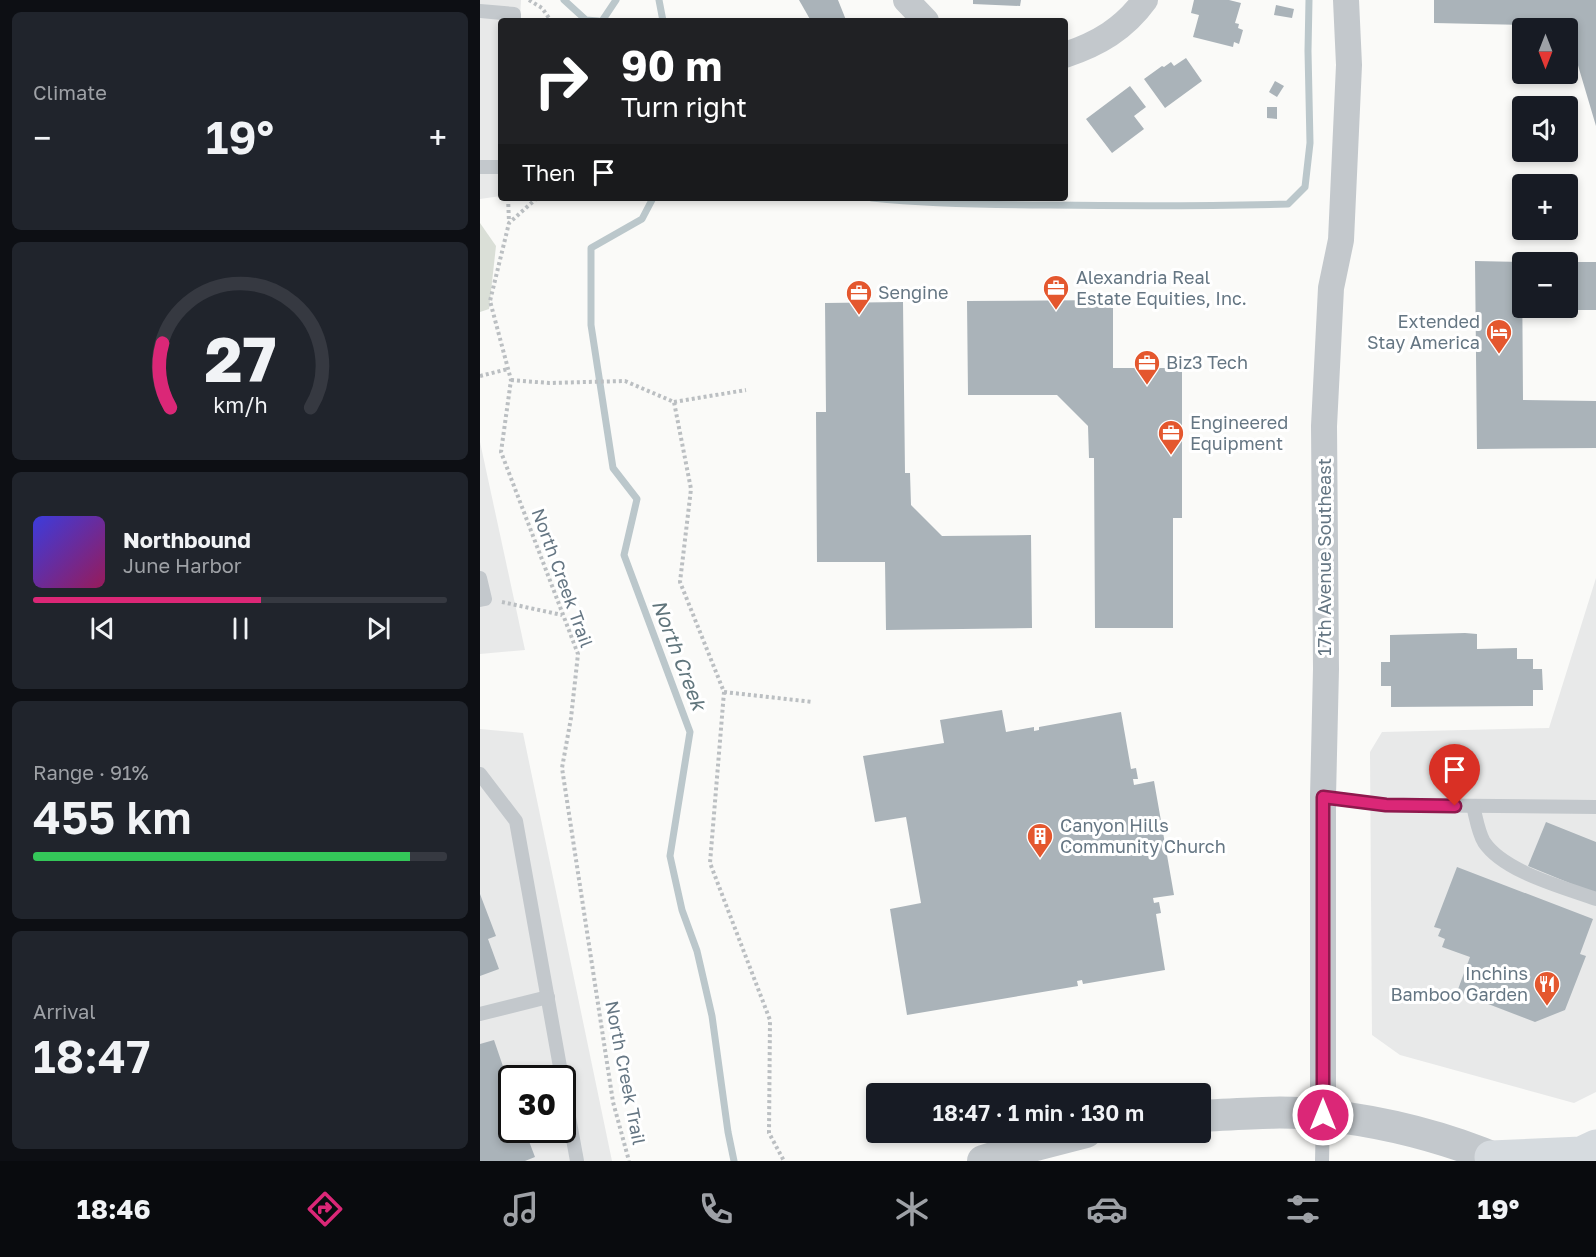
<!DOCTYPE html>
<meta charset="utf-8">
<style>
:root{--surface:#171b24;--page:#20242c;--text:#f1f3f6;--muted:#9ea1a6;--line:#363941;--accent:#db2777}
body{margin:0;font-family:"Golos Text",sans-serif;background:var(--page);color:var(--text);height:100vh;display:flex;flex-direction:column;font-size:22px;white-space:nowrap}
*{box-sizing:border-box;margin:0}
p{font-size:20px;color:var(--muted)}
.icon{flex:none;width:33px;height:33px;fill:none;stroke:currentColor;stroke-width:2;stroke-linecap:round;stroke-linejoin:round}
.map{position:relative;flex:1;overflow:hidden}
.details{display:flex;flex-direction:column;gap:12px;padding:12px;background:#0d0f14;width:480px}
.details>*{flex:none}
.top-card{position:absolute;left:18px;top:18px;width:570px;height:183px;border-radius:6px;box-shadow:0 3px 9px #0003;background:#202124;color:#fff;overflow:hidden}
.needle{width:39px;rotate:180deg}
.controls{position:absolute;left:1032px;top:18px;display:grid;gap:12px}
.controls a{display:grid;place-items:center;width:66px;height:66px;border-radius:6px;background:var(--surface);box-shadow:0 3px 9px #0003;font-size:30px}
.speed{position:absolute;left:18px;top:1065px;display:flex;gap:12px;font-size:30px;font-weight:700;text-align:center}
.speed>*{display:grid;place-content:center;width:78px;height:78px;border-radius:50%;background:var(--surface);box-shadow:0 3px 9px #0003;line-height:1}
.speed .limit{border:3px solid #111;border-radius:9px;background:#fff;color:#111}
.pin{position:absolute;display:grid;place-items:center;width:51px;height:51px;color:#fff;margin:-62px -26px;border-radius:50% 50% 50% 0;rotate:-45deg;box-shadow:0 0 6px #0007}
.pin .icon{rotate:45deg}
.me{position:absolute;width:66px;margin:-33px;rotate:0deg;stroke-linejoin:round;filter:drop-shadow(0 0 4px #0008)}
.turn{display:flex;align-items:center;gap:21px;height:126px;padding:0 24px;font-size:27px}
.turn .icon{width:78px;height:78px;stroke-width:2.5}
.turn b{display:block;font-size:42px;line-height:51px}
.then{display:flex;align-items:center;height:57px;padding:0 24px;background:#0003;gap:12px;font-size:22px}
.big{font-size:45px;font-weight:600;line-height:1.1}
.details .card{flex:1;display:flex;flex-direction:column;justify-content:center;gap:9px;min-width:0;padding:0 21px;border-radius:9px;background:var(--page)}
.details .dial{align-items:center;gap:0}
.dial svg{height:156px;overflow:visible;fill:none;stroke:var(--line);stroke-width:7;stroke-linecap:round;text-anchor:middle}
.dial text{fill:var(--text);stroke:none}
.song{display:flex;align-items:center;gap:18px}
.cover{width:72px;height:72px;border-radius:9px;background:linear-gradient(135deg,hsl(240 70% 55%),hsl(330 70% 35%))}
.played{height:6px;border-radius:3px;background:linear-gradient(90deg,var(--accent) 55%,var(--line) 55%)}
.keys{display:flex;justify-content:space-around;direction:ltr}
.heat{display:flex;justify-content:space-between;align-items:center;font-size:33px;direction:ltr}
.charge{height:9px;border-radius:4px;background:linear-gradient(90deg,#34c759 91%,var(--line) 0)}
.trip{position:absolute;left:386px;top:1083px;width:345px;height:60px;border-radius:6px;background:var(--surface);box-shadow:0 3px 9px #0003;font-weight:600;line-height:60px;text-align:center}
.menu{display:flex;height:96px;justify-content:space-around;align-items:center;background:#090b0e;color:var(--muted)}
.menu .icon{width:42px;height:42px}
.menu .selected{color:var(--accent)}
.menu b{font-size:27px;color:var(--text)}
main{display:flex;flex:1;min-height:0}
.map>svg:first-child{display:block}
.built{fill:#e8e9e9;fill-rule:evenodd}
.green{fill:#dadfd7}
.lines{fill:none;stroke-linecap:round;stroke-linejoin:round}
.stream{stroke:#bbc7cb;stroke-width:7}
.building{fill:#aab3b9}
.path{stroke:#bbbfc2;stroke-width:4;stroke-dasharray:3 3;stroke-linecap:butt}
.service{stroke:#c3c8cc;stroke-width:14}
.minor{stroke:#c3c8cc;stroke-width:26}
.tertiary{stroke:#c3c8cc;stroke-width:32}
.primary{stroke:#d6dbdf;stroke-width:33}
.route-casing{stroke:#8e194d;stroke-width:15}
.route{stroke:#db2777;stroke-width:10}
.labels{text-anchor:middle;stroke-width:6;stroke-linejoin:round;paint-order:stroke}
.poi-label{font-size:18px;fill:#657683;stroke:#fff;text-anchor:start}
.street-label{font-size:18px;fill:#657683;stroke:#fff}
.water-label{font-size:20px;font-style:italic;fill:#60757c;stroke:#fff}
</style>
<main>
<section class="details">
<div class="card"><p>Climate</p>
<div class="heat"><a>−</a><b class="big">19°</b><a>+</a></div>
</div>
<div class="card dial"><svg viewBox="0 0 100 80">
<path d="M14 69A42 42 0 1 1 86 69"/>
<path d="M14 69A42 42 0 0 1 10 36" stroke="#db2777"/>
<text x="50" y="56" font-size="32" font-weight="700">27</text>
<text x="50" y="72" font-size="11">km/h</text>
</svg></div>
<div class="card">
<div class="song"><i class="cover"></i><div><b>Northbound</b><p>June Harbor</p></div></div>
<div class="played"></div>
<div class="keys"><svg class="icon" aria-label="previous" viewBox="0 0 24 24"><path d="M18 5L8 12l10 7zM5 5v14"/></svg><svg class="icon" aria-label="pause" viewBox="0 0 24 24"><path d="M8 5v14M16 5v14"/></svg><svg class="icon" aria-label="next" viewBox="0 0 24 24"><path d="M6 5l10 7-10 7zM19 5v14"/></svg></div>
</div>
<div class="card"><p>Range · 91%</p><b class="big">455 km</b><div class="charge"></div></div>
<div class="card"><p>Arrival</p><b class="big">18:47</b></div>
</section>
<div class="map">
<svg width="1116" height="1161" viewBox="0 0 1116 1161">
<rect width="100%" height="100%" fill="#fafaf8"/>
<g class="built">
<path d="M0,0H41L40,21H21V196L0,199Z"/>
<path d="M0,442L45,650L0,654Z"/>
<path d="M1116,578V1092L1094,1103L920,1055L892,1035L890,752L902,732L1069,728Z"/>
<path d="M0,729L43,733L132,1161H0ZM32,1078H82V1130H32Z"/>
</g>
<path class="green" d="M0,223L16,246L9,309L0,312Z"/>
<g class="lines">
<g class="stream">
<path d="M84,0L106,20L118,21"/>
<path d="M179,0L183,21"/>
<path d="M122,21L136,0"/>
<path d="M173,198L162,219L111,248V325L133,468L157,499L144,555L210,732L190,856L202,910L217,951L232,1016L248,1132L254,1161"/>
<path d="M392,198C451,204 510,205 570,205C650,206 729,206 808,204L825,187L830,143L828,51L829,0"/>
</g>
</g>
<g class="building">
<path d="M319,0H358L366,20L331,21Z"/>
<path d="M493,0H541L540,6L493,4Z"/>
<path d="M714,0H749L761,3L755,23L759,24L758,28L763,30L759,44L754,42L753,47L713,37L719,15L711,13Z"/>
<path d="M954,0H1116V126L1097,62L1088,54V28H1053L1049,25L954,23Z"/>
<path d="M796,5L814,9L812,18L794,15Z"/>
<path d="M706,58L722,81L685,108L664,79L682,66L684,67L691,62L694,66Z"/>
<path d="M795,81L804,86L797,97L789,92Z"/>
<path d="M650,86L666,107L654,116L664,129L632,153L606,119Z"/>
<path d="M787,107H797V119L787,118Z"/>
<path d="M995,261L1042,262L1043,400L1116,401V448L997,449Z"/>
<path d="M1088,262H1116V310H1083V308H1088Z"/>
<path d="M633,300V368H702V518H693V628H615L614,458H609L608,426L577,395H488L487,301Z"/>
<path d="M423,302L425,473H430L431,505L462,536L551,535L552,628L406,630L405,562H337L336,412H346L345,303Z"/>
<path d="M985,633L997,634V649L1037,648V659H1053V669H1062L1063,690H1053V706L911,707V686H901V662H910V635Z"/>
<path d="M522,710L526,732L554,727V731L559,730V727L641,712L651,769L656,768L658,779H653L654,785L674,781L694,895L673,898L674,903L679,902L681,913L676,914L685,970L603,984L602,980L597,981L598,986L427,1015L410,909L441,903L426,817L395,822L383,756L464,743L460,720Z"/>
<path d="M1066,822L1116,842V894L1048,866Z"/>
<path d="M977,867L1113,919L1100,954L1106,956L1085,1010L1055,1022L977,992L990,957L962,947L965,939L958,936L961,929L954,927Z"/>
<path d="M0,894L16,936L8,939L19,969L0,976Z"/>
<path d="M14,1040L28,1081L32,1080V1130H53L54,1133L47,1136L55,1157L45,1161H0V1044Z"/>
</g>
<g class="lines">
<g class="path">
<path d="M49,0L62,8L71,21"/>
<path d="M28,198L29,222"/>
<path d="M57,198L29,223L10,301L31,380L21,452L98,654L91,718L82,768L133,1102L149,1161"/>
<path d="M0,376L28,369"/>
<path d="M31,380L69,383L145,381L194,402L211,489L200,582L244,692L230,863L290,1020L289,1133L304,1161"/>
<path d="M194,402L266,390"/>
<path d="M22,602L82,615"/>
<path d="M244,692L333,702"/>
</g>
<g class="service">
<path d="M0,11L34,14V21"/>
<path d="M0,167H21"/>
<path d="M0,578L5,599L0,600"/>
<path d="M0,774L36,821L82,1078"/>
<path d="M843,797L906,805L1116,807"/>
<path d="M993,806C996,817 998,832 1004,842C1024,872 1083,887 1116,899"/>
<path d="M0,1014L68,997"/>
<path d="M82,1079L97,1161"/>
<path d="M842,1161L843,1115"/>
</g>
<g class="minor">
<path d="M426,0L446,21"/>
<path d="M585,55C618,44 644,29 665,0"/>
<path d="M843,1115V797L846,669L844,426L851,288L861,240L869,65L866,0"/>
</g>
<g class="tertiary">
<path d="M720,1116C761,1114 803,1110 844,1115C905,1122 965,1137 1021,1161"/>
<path d="M503,1161L548,1147L606,1132"/>
</g>
<path class="primary" d="M1011,1157L1101,1153L1116,1146"/>
</g>
<g class="lines">
<g class="route-casing">
<path id="route" d="M843,1115V797L906,805L975,806"/>
</g>
<use href="#route" class="route"/>
</g>
<defs>
<g id="office-pin" transform="scale(1.35)"><path d="M0 17L-7.5 6A9.5 9.5 0 1 1 7.5 6Z" fill="#e4572e" stroke="#fff"/><path d="M-6-3h4V-5.5h4V-3h4V5H-6ZM-1-4.5V-3h2v-1.5ZM-6 0V1H6V0Z" fill="#fff"/></g>
<g id="hotel-pin" transform="scale(1.35)"><path d="M0 17L-7.5 6A9.5 9.5 0 1 1 7.5 6Z" fill="#e4572e" stroke="#fff"/><path d="M-6-4.5h1.5V1H6V5H4.5V3h-9V5H-6ZM-4 0a1.8 1.8 0 1 1 3.6 0ZM.5 0V-2.5h3Q6-2.5 6 0Z" fill="#fff"/></g>
<g id="building-pin" transform="scale(1.35)"><path d="M0 17L-7.5 6A9.5 9.5 0 1 1 7.5 6Z" fill="#e4572e" stroke="#fff"/><path d="M-4-6H4V6H1V3H-1V6H-4ZM-2.5-4.3h1.7v1.8h-1.7ZM.8-4.3h1.7v1.8H.8ZM-2.5-1h1.7V.8h-1.7ZM.8-1h1.7V.8H.8Z" fill="#fff"/></g>
<g id="restaurant-pin" transform="scale(1.35)"><path d="M0 17L-7.5 6A9.5 9.5 0 1 1 7.5 6Z" fill="#e4572e" stroke="#fff"/><path d="M-5-6h1v4h1v-4h1v4h1v-4h1v5L-1.5 .5V6h-2V.5L-5-1ZM5-6V6H3V1.5H1.5Q1.5-4 5-6Z" fill="#fff"/></g>
</defs>
<g fill-rule="evenodd">
<use href="#office-pin" x="576" y="288"/>
<use href="#office-pin" x="379" y="293"/>
<use href="#hotel-pin" x="1019" y="332"/>
<use href="#office-pin" x="667" y="363"/>
<use href="#office-pin" x="691" y="433"/>
<use href="#building-pin" x="560" y="836"/>
<use href="#restaurant-pin" x="1067" y="984"/>
</g>
<g class="labels">
<g class="poi-label">
<text x="596" y="284">Alexandria Real<tspan x="596" dy="21">Estate Equities, Inc.</tspan></text>
<text x="398" y="299">Sengine</text>
<text x="1000" y="328" text-anchor="end">Extended<tspan x="1000" dy="21">Stay America</tspan></text>
<text x="686" y="369">Biz3 Tech</text>
<text x="710" y="429">Engineered<tspan x="710" dy="21">Equipment</tspan></text>
<text x="580" y="832">Canyon Hills<tspan x="580" dy="21">Community Church</tspan></text>
<text x="1048" y="980" text-anchor="end">Inchins<tspan x="1048" dy="21">Bamboo Garden</tspan></text>
</g>
<g class="street-label">
<text transform="translate(845 557) rotate(-90)" y="6">17th Avenue Southeast</text>
<text transform="translate(82 578) rotate(70)" y="6">North Creek Trail</text>
<text transform="translate(145 1073) rotate(79)" y="6">North Creek Trail</text>
</g>
<g class="water-label">
<text transform="translate(199 655) rotate(69)" y="7">North Creek</text>
</g>
</g>
</svg>
<div class="controls">
<a><svg class="needle" viewBox="-14 -14 28 28"><path d="M0-13l5 13h-10z" fill="#e53935"/><path d="M0 13l5-13h-10z" fill="#9ea1a6"/></svg></a>
<a><svg class="icon" aria-label="sound" viewBox="0 0 24 24"><path d="M4 9h4l5-4v14l-5-4H4zM17 9q2 3 0 6"/></svg></a>
<a>+</a>
<a>−</a>
</div>
<div class="speed"><div class="limit">30</div></div>
<div class="pin" style="left:975px;top:806px;background:#d93025"><svg class="icon" aria-label="arrive" viewBox="0 0 24 24"><path d="M6 21V4h12l-3 4 3 4H6"/></svg></div>
<svg class="me" style="left:843px;top:1115px" viewBox="-20 -20 40 40"><circle r="17" fill="#db2777" stroke="#fff" stroke-width="3"/><path d="M0-11L8 9 0 5-8 9z" fill="#fff"/></svg>
<div class="trip">18:47 · 1 min · 130 m</div>
<div class="top-card">
<div class="turn"><svg class="icon" aria-label="right" viewBox="0 0 24 24"><path d="M7 20v-9h11M14 6l5 5-5 5"/></svg><div><b>90 m</b>Turn right</div></div>
<div class="then">Then<svg class="icon" aria-label="arrive" viewBox="0 0 24 24"><path d="M6 21V4h12l-3 4 3 4H6"/></svg></div>
</div>
</div>
</main>
<nav class="menu">
<b>18:46</b>
<svg class="icon selected" aria-label="directions" viewBox="0 0 24 24"><path d="M12 3l9 9-9 9-9-9zM9 14v-3h6M13 9l2 2-2 2"/></svg>
<svg class="icon" aria-label="music" viewBox="0 0 24 24"><path d="M9 18V5l10-2v13"/><circle cx="6" cy="18" r="3"/><circle cx="16" cy="16" r="3"/></svg>
<svg class="icon" aria-label="phone" viewBox="0 0 24 24"><path d="M5 4h4l2 5-3 2q2 4 5 5l2-3 5 2v4C11 20 4 13 5 4z"/></svg>
<svg class="icon" aria-label="climate" viewBox="0 0 24 24"><path d="M12 3v18M4 7l16 10M4 17L20 7"/></svg>
<svg class="icon" aria-label="car" viewBox="0 0 24 24"><path d="M5 17H2v-5l4-1 3-4h7l3 4 3 1v5h-3M9 17h6M6 11h13"/><circle cx="7" cy="17" r="2"/><circle cx="17" cy="17" r="2"/></svg>
<svg class="icon" aria-label="filters" viewBox="0 0 24 24"><path d="M4 7h16M4 17h16"/><circle cx="9" cy="7" r="2"/><circle cx="15" cy="17" r="2"/></svg>
<b>19°</b>
</nav>
